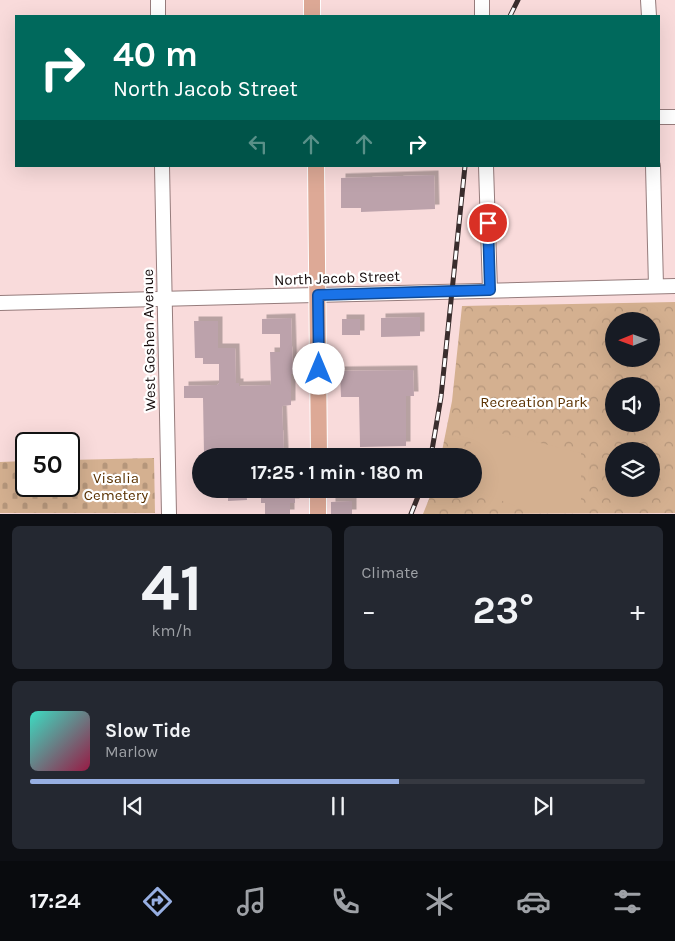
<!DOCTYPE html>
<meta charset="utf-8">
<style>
:root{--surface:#171b24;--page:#242831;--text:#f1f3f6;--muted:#9ea1a6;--line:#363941;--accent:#97afe2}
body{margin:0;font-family:Karla,sans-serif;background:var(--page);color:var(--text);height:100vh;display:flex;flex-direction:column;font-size:19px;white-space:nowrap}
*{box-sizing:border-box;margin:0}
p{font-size:16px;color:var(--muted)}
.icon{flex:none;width:28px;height:28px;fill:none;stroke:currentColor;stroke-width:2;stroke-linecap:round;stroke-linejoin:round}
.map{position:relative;height:514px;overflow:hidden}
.panel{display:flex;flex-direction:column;gap:12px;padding:12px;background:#0d0f14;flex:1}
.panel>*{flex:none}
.banner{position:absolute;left:15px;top:15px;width:645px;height:152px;border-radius:0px;box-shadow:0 5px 20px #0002;background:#00695c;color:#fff;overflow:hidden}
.needle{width:32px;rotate:269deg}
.tools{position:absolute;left:605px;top:312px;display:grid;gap:10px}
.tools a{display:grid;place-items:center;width:55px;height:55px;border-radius:50%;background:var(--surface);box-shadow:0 5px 20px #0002;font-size:25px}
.speed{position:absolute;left:15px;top:432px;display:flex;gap:10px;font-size:25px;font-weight:700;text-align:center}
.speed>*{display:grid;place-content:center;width:65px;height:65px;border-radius:50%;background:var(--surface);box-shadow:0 5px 20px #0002;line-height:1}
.speed .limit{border:2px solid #111;border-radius:8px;background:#fff;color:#111}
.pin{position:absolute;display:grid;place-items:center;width:42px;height:42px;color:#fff;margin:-21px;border:2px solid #fff;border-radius:50%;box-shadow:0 1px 5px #0007}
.me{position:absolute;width:55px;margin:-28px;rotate:0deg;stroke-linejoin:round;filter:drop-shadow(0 0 4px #0008)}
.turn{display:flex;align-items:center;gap:18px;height:105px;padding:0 15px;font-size:22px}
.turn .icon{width:65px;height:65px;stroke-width:2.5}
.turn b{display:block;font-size:35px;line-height:42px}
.lanes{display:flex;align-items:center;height:48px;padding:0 15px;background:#0003;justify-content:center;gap:25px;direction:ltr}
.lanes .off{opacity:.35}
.big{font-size:38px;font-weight:700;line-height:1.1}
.panel .widget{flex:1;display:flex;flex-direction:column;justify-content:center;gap:8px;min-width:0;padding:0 18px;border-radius:8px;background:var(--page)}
.panel .dial{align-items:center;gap:0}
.dial b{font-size:65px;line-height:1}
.song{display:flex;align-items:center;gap:15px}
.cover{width:60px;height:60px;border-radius:8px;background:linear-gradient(135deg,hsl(170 70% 55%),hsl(340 70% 35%))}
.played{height:5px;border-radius:2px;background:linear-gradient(90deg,var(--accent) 60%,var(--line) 60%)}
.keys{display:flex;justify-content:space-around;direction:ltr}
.heat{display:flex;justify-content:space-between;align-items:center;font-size:28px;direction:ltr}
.panel .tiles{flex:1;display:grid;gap:12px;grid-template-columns:1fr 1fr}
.widget:last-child{grid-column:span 2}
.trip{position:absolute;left:192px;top:448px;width:290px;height:50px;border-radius:25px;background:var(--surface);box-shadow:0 5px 20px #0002;font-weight:700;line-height:50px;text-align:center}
.menu{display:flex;height:80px;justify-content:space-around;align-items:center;background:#090b0e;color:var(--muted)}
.menu .icon{width:35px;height:35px}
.menu .current{color:var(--accent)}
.menu b{font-size:22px;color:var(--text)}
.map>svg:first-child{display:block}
.cemetery{fill:url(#cemetery-stones)}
.park{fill:url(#park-crowns);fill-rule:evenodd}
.garden{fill:#d4b090}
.building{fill:#bca2ab;filter:url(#shadow)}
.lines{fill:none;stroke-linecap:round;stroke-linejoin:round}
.minor-casing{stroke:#967c7c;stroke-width:16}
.major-casing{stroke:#fff;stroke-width:18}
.minor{stroke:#fff;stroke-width:14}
.major{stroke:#dda996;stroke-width:16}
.rail-casing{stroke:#3a2d2d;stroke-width:5}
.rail{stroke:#fff;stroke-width:3;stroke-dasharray:9;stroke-linecap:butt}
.route-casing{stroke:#114b97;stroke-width:12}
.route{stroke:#1a73e8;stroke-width:9}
.labels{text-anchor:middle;stroke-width:4.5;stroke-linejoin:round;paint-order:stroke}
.street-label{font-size:15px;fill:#170d0d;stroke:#fff}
.park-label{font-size:15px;fill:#5a3100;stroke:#fff}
</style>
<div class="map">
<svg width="675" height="514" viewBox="0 0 675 514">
<defs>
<pattern id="cemetery-stones" width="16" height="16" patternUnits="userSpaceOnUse" patternTransform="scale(1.25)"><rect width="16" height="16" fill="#d4b090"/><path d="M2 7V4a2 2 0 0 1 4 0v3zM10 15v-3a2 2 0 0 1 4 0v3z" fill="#b5967b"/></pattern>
<pattern id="park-crowns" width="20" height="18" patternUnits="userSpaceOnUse" patternTransform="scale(1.25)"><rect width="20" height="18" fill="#d4b090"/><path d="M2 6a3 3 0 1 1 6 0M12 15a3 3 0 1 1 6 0" fill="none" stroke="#b5967b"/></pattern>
<filter id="shadow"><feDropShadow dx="4.5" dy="-4.5" stdDeviation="0" flood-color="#0004"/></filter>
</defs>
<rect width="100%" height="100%" fill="#f9dbdb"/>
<path class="cemetery" d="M154,458L155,513H0V462L26,461V486H69V460Z"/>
<path class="park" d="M675,302V513L423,514L433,489H474V456H441L452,401L462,306ZM614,321H651V359H614ZM614,386H651V424H614ZM614,451H651V489H614Z"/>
<g class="garden">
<path d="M475,427L581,453V513H533L472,489L474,456H467Z"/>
<path d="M612,468H614V489H651V503L613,505Z"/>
</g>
<g class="building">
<path d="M434,175L435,209L361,212V208H341V178Z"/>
<path d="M420,317V336L381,337V318Z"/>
<path d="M291,318L293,374H291V405L282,406L284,453L204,454L203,398H184V386L217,385L219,383V364H203V358H195L194,321H218V348H235L236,383H239V386L271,385L270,352H280V334H262V319Z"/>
<rect x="342" y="319" width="18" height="16"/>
<path d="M413,370L414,396H406V446L360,447L359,397H341L340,371Z"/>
<path d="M228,489H246L247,500L228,501Z"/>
<path d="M268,489H295V503H290V514H265V503H261V494L268,493Z"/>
<path d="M352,501V514H331V502Z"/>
</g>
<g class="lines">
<g class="minor-casing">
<g id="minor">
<path d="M158,0V16"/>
<path d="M482,0V16"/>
<path d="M648,0L649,16"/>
<path d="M659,117H675"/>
<path d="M162,166L169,514"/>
<path d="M486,166L490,290"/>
<path d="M653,166L656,286"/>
<path d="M0,303L675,286"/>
</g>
</g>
<g class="major-casing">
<g id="major">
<path d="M312,0V16"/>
<path d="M316,166L319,456"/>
<path d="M318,514V489"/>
</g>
</g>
<use href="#minor" class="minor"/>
<use href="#major" class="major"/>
<g class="rail-casing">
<g id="rail">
<path d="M510,16L518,0"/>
<path d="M431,456L441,397L465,166"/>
<path d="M411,514L421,489"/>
</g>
</g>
<use href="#rail" class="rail"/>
</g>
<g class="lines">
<g class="route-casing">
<path id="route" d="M319,369L318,295L490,290L488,223"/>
</g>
<use href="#route" class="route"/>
</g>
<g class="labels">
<g class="street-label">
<text transform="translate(337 278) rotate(-2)" y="5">North Jacob Street</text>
<text transform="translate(149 340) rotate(-91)" y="5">West Goshen Avenue</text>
</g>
<g class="park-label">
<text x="534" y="407">Recreation Park</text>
<text x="116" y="483">Visalia<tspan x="116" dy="17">Cemetery</tspan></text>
</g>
</g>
</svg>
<div class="tools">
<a><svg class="needle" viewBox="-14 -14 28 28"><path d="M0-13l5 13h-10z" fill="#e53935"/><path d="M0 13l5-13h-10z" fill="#9ea1a6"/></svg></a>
<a><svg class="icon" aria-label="sound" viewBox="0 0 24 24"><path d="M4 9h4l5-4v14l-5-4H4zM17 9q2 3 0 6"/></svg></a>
<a><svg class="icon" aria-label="layers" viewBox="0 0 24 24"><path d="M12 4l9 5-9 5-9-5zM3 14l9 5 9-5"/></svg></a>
</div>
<div class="speed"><div class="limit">50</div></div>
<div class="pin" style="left:488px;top:223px;background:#d93025"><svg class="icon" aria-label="arrive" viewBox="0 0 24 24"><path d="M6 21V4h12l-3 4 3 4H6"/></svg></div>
<svg class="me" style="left:319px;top:369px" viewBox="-20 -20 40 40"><circle r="19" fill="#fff"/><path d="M0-13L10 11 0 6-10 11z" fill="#1a73e8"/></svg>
<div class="trip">17:25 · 1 min · 180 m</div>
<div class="banner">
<div class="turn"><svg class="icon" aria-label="right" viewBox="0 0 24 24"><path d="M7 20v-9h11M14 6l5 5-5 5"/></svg><div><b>40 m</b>North Jacob Street</div></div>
<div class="lanes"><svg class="icon off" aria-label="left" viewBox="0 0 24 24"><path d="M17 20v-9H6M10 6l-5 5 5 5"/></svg><svg class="icon off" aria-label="ahead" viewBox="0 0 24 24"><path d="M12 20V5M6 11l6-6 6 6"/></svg><svg class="icon off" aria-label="ahead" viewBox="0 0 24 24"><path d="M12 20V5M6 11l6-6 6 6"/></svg><svg class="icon" aria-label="right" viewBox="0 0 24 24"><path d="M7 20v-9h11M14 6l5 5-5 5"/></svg></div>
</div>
</div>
<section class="panel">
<div class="tiles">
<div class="widget dial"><b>41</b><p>km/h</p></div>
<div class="widget"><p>Climate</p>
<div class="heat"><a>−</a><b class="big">23°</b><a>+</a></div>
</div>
<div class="widget">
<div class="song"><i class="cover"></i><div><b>Slow Tide</b><p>Marlow</p></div></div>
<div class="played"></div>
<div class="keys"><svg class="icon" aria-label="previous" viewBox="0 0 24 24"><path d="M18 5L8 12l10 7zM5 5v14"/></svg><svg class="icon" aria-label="pause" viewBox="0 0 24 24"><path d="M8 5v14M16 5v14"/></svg><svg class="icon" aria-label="next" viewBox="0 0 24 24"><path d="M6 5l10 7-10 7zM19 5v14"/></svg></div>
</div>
</div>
</section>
<nav class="menu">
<b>17:24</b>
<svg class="icon current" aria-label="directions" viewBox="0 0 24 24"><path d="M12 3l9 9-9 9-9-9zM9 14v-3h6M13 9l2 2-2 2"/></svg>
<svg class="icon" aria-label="music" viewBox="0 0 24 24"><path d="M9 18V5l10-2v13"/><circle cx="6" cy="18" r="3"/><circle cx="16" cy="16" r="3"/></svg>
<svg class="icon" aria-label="phone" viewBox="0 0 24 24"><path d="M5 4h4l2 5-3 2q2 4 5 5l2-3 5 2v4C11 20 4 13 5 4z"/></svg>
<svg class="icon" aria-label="climate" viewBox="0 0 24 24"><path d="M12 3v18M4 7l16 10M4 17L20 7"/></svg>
<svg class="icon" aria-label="car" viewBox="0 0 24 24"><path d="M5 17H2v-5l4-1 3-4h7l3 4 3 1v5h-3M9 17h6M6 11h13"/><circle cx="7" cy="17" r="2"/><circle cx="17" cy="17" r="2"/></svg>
<svg class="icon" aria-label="filters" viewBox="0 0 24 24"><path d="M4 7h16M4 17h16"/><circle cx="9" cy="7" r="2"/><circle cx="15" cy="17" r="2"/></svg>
</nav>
